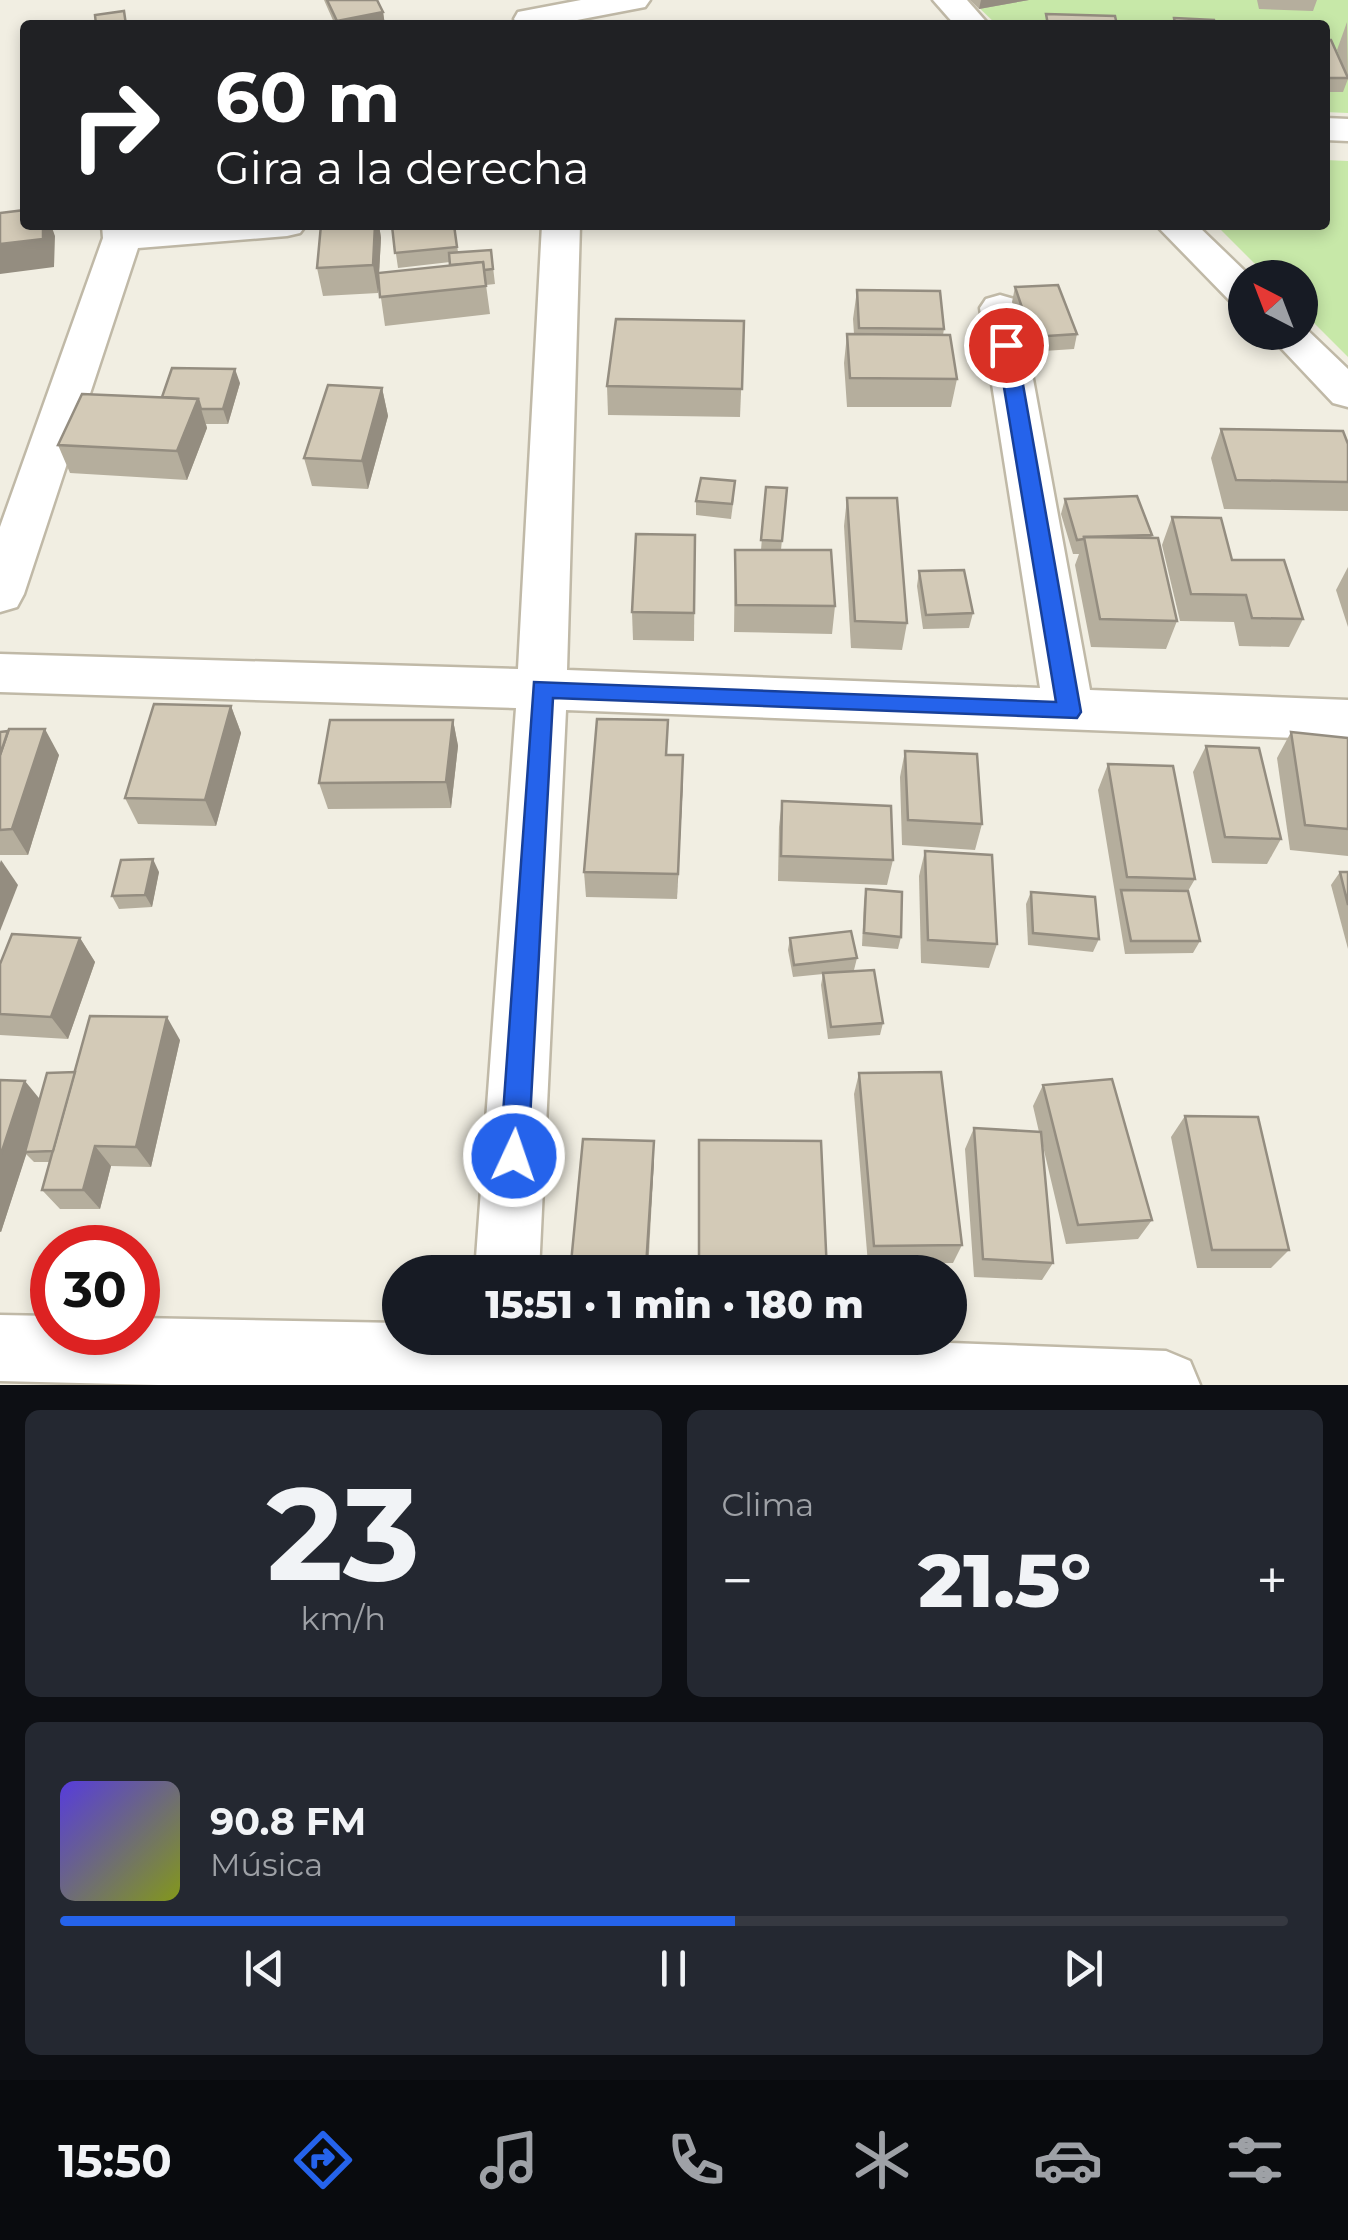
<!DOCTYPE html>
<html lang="es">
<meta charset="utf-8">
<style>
:root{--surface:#171b24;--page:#242831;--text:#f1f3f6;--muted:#9ea1a6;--line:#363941;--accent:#2563eb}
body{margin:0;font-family:Montserrat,sans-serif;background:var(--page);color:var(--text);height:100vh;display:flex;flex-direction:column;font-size:38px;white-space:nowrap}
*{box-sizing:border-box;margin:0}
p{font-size:32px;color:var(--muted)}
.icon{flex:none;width:55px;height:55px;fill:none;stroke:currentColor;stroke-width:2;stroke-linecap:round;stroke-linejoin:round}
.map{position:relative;height:1385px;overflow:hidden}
.details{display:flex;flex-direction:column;gap:25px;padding:25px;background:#0d0f14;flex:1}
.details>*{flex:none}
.hud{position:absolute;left:20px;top:20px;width:1310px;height:210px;border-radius:10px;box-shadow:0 5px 15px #0003;background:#202124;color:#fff;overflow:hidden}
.needle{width:65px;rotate:318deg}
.fabs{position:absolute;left:1228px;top:260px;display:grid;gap:20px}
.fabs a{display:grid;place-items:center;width:90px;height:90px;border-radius:50%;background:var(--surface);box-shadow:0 5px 15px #0003;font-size:50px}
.speed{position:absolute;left:30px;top:1225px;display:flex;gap:20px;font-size:50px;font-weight:700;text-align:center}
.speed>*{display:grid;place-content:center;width:130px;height:130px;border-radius:50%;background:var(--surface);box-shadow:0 5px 15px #0003;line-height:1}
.speed .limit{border:15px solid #d22;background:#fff;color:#111}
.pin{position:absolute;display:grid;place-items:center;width:85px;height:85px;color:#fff;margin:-42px;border:5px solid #fff;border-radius:50%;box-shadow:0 2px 10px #0007}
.me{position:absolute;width:110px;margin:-55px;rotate:3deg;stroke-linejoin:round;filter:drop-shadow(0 0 8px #0008)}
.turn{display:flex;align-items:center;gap:35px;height:210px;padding:0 30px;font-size:45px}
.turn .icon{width:130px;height:130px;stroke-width:2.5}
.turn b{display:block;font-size:70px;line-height:85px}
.big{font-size:75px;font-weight:800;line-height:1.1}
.details .widget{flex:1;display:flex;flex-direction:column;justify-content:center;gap:15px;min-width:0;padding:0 35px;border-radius:15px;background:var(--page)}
.details .dial{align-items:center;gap:0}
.dial b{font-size:130px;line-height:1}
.song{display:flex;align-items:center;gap:30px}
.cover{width:120px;height:120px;border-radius:15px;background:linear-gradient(135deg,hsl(250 70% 55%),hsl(70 70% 35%))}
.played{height:10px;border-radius:5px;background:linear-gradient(90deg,var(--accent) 55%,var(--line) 55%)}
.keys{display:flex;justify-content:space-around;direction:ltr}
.heat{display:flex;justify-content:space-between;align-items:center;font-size:55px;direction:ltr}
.details .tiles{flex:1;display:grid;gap:25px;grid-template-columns:1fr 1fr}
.widget:last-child{grid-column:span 2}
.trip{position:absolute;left:382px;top:1255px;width:585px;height:100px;border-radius:50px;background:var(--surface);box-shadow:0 5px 15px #0003;font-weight:800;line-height:100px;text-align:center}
.dock{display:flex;height:160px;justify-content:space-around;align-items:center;background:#090b0e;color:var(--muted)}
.dock .icon{width:70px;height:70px}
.dock .current{color:var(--accent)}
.dock b{font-size:45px;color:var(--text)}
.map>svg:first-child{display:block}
.green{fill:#c7e8a8}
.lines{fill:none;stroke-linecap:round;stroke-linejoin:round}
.street-casing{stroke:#c0b9a7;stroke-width:5}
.street{fill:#fff;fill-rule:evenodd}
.wall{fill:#b5ae9d}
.shaded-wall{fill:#948d80}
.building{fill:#d3cab7;stroke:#948d80;stroke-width:2.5}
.route{fill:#2563eb;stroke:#184099;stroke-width:2.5}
</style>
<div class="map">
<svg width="1348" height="1385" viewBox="0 0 1348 1385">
<rect width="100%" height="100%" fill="#f1eee2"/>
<g class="green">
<path d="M971,0H1348V113L1325,112V25H997Z"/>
<path d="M1325,160L1348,161V357L1300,309V278L1268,277L1216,225H1325Z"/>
</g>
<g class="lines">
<g class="street-casing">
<g id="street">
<path d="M581,0H650L645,7L551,25H518L514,19L518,12Z"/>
<path d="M933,0H967L989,25H955Z"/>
<path d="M1325,118L1348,119V141L1325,140Z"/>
<path d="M102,225H306L300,233L287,236L138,248L24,594L17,607L0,612V527L103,238Z"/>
<path d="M542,225H580L567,670L1040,688L980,308L986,299L1000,295L1014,299L1020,308L1090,690L1348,700V740L566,710L539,1272H475L516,708L0,692V654L518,669Z"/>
<path d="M1156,225H1197L1252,278H1245V305L1231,302Z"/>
<path d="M1300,323L1348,369V407L1333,403L1266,332H1300Z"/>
<path d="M0,1315L52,1316V1332H138V1318L400,1323V1338H815L1166,1351L1190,1361L1200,1385H159L0,1381Z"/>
</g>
</g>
<use href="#street" class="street"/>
</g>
<g class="wall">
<path d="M324,0H377L383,12L385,25H335Z"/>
<path d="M970,0H1029L979,9Z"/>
<path d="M1257,0H1317L1313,11L1259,9Z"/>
<path d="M1347,22L1348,79L1343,92H1325V40L1346,73L1337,50Z"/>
<path d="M321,225H379L381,238L379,273L450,265V262L398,268L392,226L454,225L458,252L491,250L495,284L486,285L490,314L385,326L379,284L378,293L323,296L317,268Z"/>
<path d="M1015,287L1077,334L1074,349L1029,352L1012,302Z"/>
<path d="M857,290L944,329L943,335L957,379L951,407H847L844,363L847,334H854L853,319Z"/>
<path d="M744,321L740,417L608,415L607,386Z"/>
<path d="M240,383L228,424H206L207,428L187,480L70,473L58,445L162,397Z"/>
<path d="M382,388L388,416L368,489L312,486L304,458Z"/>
<path d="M1221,429L1348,444V511L1224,509L1211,458Z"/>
<path d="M766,487L787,488L781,550L835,606L832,634L734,632L735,550H761Z"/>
<path d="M734,496L731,519L696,515V501Z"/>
<path d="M847,498L907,623L902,650L851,648L844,526Z"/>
<path d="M1065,499L1152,535L1151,538L1177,621L1166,649L1091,647L1075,565L1079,554H1073L1061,514Z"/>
<path d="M1172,517L1303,619L1289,647L1239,646L1234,622L1180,621L1162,545Z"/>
<path d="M695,535L694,641L633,640L632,612Z"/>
<path d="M1348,567V627L1336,590Z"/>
<path d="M919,571L973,613L969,628L923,629L917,586Z"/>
<path d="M231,706L241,733L216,826L138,824L125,798Z"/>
<path d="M453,720L458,746L451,808L328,809L319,783Z"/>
<path d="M0,732L59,755L28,855H0Z"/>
<path d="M1291,732L1348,738V856L1290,850L1277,758Z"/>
<path d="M1206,746L1281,839L1267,864L1212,863L1193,772Z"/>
<path d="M905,751L982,824L975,850L902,845L900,777Z"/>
<path d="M667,755L683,781L677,899L586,897L584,872Z"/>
<path d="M1108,764L1195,879L1188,891L1200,941L1193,953L1125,954L1098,790Z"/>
<path d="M782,801L893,860L887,885L778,881L779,827Z"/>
<path d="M925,851L997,944L989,968L921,963L919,876Z"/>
<path d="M159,872L152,907L119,909L112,896Z"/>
<path d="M1340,872H1348V949L1331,885Z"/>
<path d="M866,889L901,937L898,949L862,946L864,901Z"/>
<path d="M1031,892L1099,939L1093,952L1028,945L1026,904Z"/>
<path d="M80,938L95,962L68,1039L0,1035V964Z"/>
<path d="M790,938L857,958L854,970L883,1023L880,1035L828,1039L821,985L823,974L793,977L788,950Z"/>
<path d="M180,1040L151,1167L111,1166L100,1209H60L42,1190L50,1162H34L26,1154L1,1232H0V1080L40,1099L75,1072Z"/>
<path d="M859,1073L962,1245L953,1263L868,1264L854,1094Z"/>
<path d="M1043,1085L1152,1220L1138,1239L1066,1244L1042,1142L1053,1263L1042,1280L974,1277L965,1149L974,1128L1039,1132L1033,1106Z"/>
<path d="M1185,1116L1289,1250L1271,1268H1197L1171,1137Z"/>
<path d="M654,1161L648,1272H573L571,1263Z"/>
</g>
<g class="shaded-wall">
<path d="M981,0H1029L979,9Z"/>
<path d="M383,12L385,25H338L337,21Z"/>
<path d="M43,225H51L55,236L54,267L0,274V244Z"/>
<path d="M375,225H379L381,238L378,293L373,265Z"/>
<path d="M235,369L240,383L228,424L223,409Z"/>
<path d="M382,388L388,416L368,489L362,461Z"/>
<path d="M198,399L207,428L187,480L177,451Z"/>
<path d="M231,706L241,733L216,826L205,800Z"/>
<path d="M453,720L458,746L451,808L446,782Z"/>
<path d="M45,729L59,755L28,855L12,829Z"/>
<path d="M683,755V781L677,899L678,874Z"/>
<path d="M153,859L159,872L152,907L145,895Z"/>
<path d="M1,860L18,885L0,931V863Z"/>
<path d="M80,938L95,962L68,1039L51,1017Z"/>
<path d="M167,1017L180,1040L151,1167L136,1147Z"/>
<path d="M25,1081L43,1103L1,1232L0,1231V1157Z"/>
<path d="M654,1141V1161L647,1272L646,1267Z"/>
<path d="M95,1146L111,1166L100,1209L83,1190Z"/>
</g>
<g class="building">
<path d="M327,0H377L383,12L337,21Z"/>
<path d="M124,11L126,25H96L95,15Z"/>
<path d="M1046,14L1115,16L1117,25H1048Z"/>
<path d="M1174,18L1214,20L1215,25H1175Z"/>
<path d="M1325,40H1331L1348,78H1325Z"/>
<path d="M25,210V225H43V239L0,244V213Z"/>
<path d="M321,225H375L373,265L317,268Z"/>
<path d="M406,225H454L457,247L395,253L392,226Z"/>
<path d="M491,250L493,269L484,270L483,262L450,265L449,253Z"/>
<path d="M483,262L486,286L380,297L378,273Z"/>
<path d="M1058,285L1077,334L1032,337L1015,287Z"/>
<path d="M857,290L940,291L944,329L859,328Z"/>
<path d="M616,319L744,321L742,389L607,386Z"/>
<path d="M847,334L950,335L957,379L850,378Z"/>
<path d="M172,368L235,369L223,409H201L198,399L162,397Z"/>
<path d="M328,385L382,388L362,461L304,458Z"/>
<path d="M82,394L198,399L177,451L58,445Z"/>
<path d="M1221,429L1343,431L1348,444V482L1236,480Z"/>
<path d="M701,478L735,481L732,504L696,501Z"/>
<path d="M766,487L787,488L782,541L761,540Z"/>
<path d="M1137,496L1152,535L1084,537V539L1077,540L1065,499Z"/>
<path d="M847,498H897L907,623L855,621Z"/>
<path d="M1172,517L1221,518L1232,560H1284L1303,619L1252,618L1246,595L1191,594Z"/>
<path d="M636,534L695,535L694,613L632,612Z"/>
<path d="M1084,537L1158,538L1177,621L1100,619Z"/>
<path d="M735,550H831L835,606L736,605Z"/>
<path d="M964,570L973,613L926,615L919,571Z"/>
<path d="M154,704L231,706L205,800L125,798Z"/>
<path d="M597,719L668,720L666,755H683L678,874L584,872Z"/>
<path d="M330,720H453L446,782L319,783Z"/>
<path d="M9,729H45L12,829L0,830V755Z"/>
<path d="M8,731L0,755V732Z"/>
<path d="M1291,732L1348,738V829L1305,825Z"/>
<path d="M1206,746L1259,748L1281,839L1225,837Z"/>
<path d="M905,751L977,754L982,824L908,820Z"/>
<path d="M1108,764L1173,766L1195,879L1127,877Z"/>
<path d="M782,801L891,806L893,860L781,856Z"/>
<path d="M925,851L992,855L997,944L928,940Z"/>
<path d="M153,859L145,895L112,896L121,860Z"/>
<path d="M1340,872H1348V905Z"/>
<path d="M866,889L902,892L901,937L864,933Z"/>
<path d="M1121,890L1188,891L1200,941H1131Z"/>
<path d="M1031,892L1095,897L1099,939L1033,933Z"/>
<path d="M851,931L857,958L794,965L790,938Z"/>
<path d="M12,934L80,938L51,1017L0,1014V964Z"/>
<path d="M874,970L883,1023L831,1027L823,973Z"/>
<path d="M90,1016L167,1017L136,1147L95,1146L83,1190H42Z"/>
<path d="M75,1072L53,1151L25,1152L47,1073Z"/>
<path d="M941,1072L962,1245L874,1246L859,1073Z"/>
<path d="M1112,1079L1152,1220L1078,1225L1043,1085Z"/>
<path d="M0,1080L25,1081L0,1157Z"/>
<path d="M1185,1116L1258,1117L1289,1250H1212Z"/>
<path d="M974,1128L1041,1132L1053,1263L983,1259Z"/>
<path d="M583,1139L654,1141L646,1267L571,1263Z"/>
<path d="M699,1140L821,1141L827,1272H699Z"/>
</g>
<path class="route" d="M1006,339L1016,345L1081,712L1077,718L553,698L528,1156L524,1165L514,1170L504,1165L500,1156L534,682L1056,702L997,345Z"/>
</svg>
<div class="fabs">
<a><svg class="needle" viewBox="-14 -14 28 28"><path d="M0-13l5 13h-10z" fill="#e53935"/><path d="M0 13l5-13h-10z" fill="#9ea1a6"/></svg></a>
</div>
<div class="speed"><div class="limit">30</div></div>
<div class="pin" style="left:1006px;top:345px;background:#d93025"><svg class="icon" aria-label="arrive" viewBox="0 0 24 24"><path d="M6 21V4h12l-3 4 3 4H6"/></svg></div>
<svg class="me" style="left:514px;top:1156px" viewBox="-20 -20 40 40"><circle r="17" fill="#2563eb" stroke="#fff" stroke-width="3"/><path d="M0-11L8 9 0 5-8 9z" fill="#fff"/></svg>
<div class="trip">15:51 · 1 min · 180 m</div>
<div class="hud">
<div class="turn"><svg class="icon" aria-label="right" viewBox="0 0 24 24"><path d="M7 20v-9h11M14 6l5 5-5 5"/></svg><div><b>60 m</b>Gira a la derecha</div></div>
</div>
</div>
<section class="details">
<div class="tiles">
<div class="widget dial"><b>23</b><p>km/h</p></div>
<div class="widget"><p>Clima</p>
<div class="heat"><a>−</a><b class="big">21.5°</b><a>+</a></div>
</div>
<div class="widget">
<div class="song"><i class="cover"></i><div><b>90.8 FM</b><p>Música</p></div></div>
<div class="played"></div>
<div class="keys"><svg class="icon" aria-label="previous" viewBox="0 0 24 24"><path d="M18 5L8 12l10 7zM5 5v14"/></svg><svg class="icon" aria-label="pause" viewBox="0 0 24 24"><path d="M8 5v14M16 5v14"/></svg><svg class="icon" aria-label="next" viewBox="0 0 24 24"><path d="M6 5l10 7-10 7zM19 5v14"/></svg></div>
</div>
</div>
</section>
<nav class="dock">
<b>15:50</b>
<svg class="icon current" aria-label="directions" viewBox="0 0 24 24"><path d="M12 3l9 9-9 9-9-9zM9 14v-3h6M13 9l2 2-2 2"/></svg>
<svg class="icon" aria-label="music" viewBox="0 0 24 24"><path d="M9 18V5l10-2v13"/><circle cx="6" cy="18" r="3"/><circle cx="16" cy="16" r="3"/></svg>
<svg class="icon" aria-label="phone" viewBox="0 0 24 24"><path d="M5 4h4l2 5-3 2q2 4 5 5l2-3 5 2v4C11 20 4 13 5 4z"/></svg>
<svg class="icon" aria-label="climate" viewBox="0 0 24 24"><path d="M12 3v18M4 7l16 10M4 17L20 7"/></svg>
<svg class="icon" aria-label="car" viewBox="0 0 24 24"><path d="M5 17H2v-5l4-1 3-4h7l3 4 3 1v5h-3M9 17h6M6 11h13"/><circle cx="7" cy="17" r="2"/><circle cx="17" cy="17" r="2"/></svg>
<svg class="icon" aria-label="filters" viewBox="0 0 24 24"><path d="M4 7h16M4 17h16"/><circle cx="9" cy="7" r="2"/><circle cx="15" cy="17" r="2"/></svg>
</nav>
